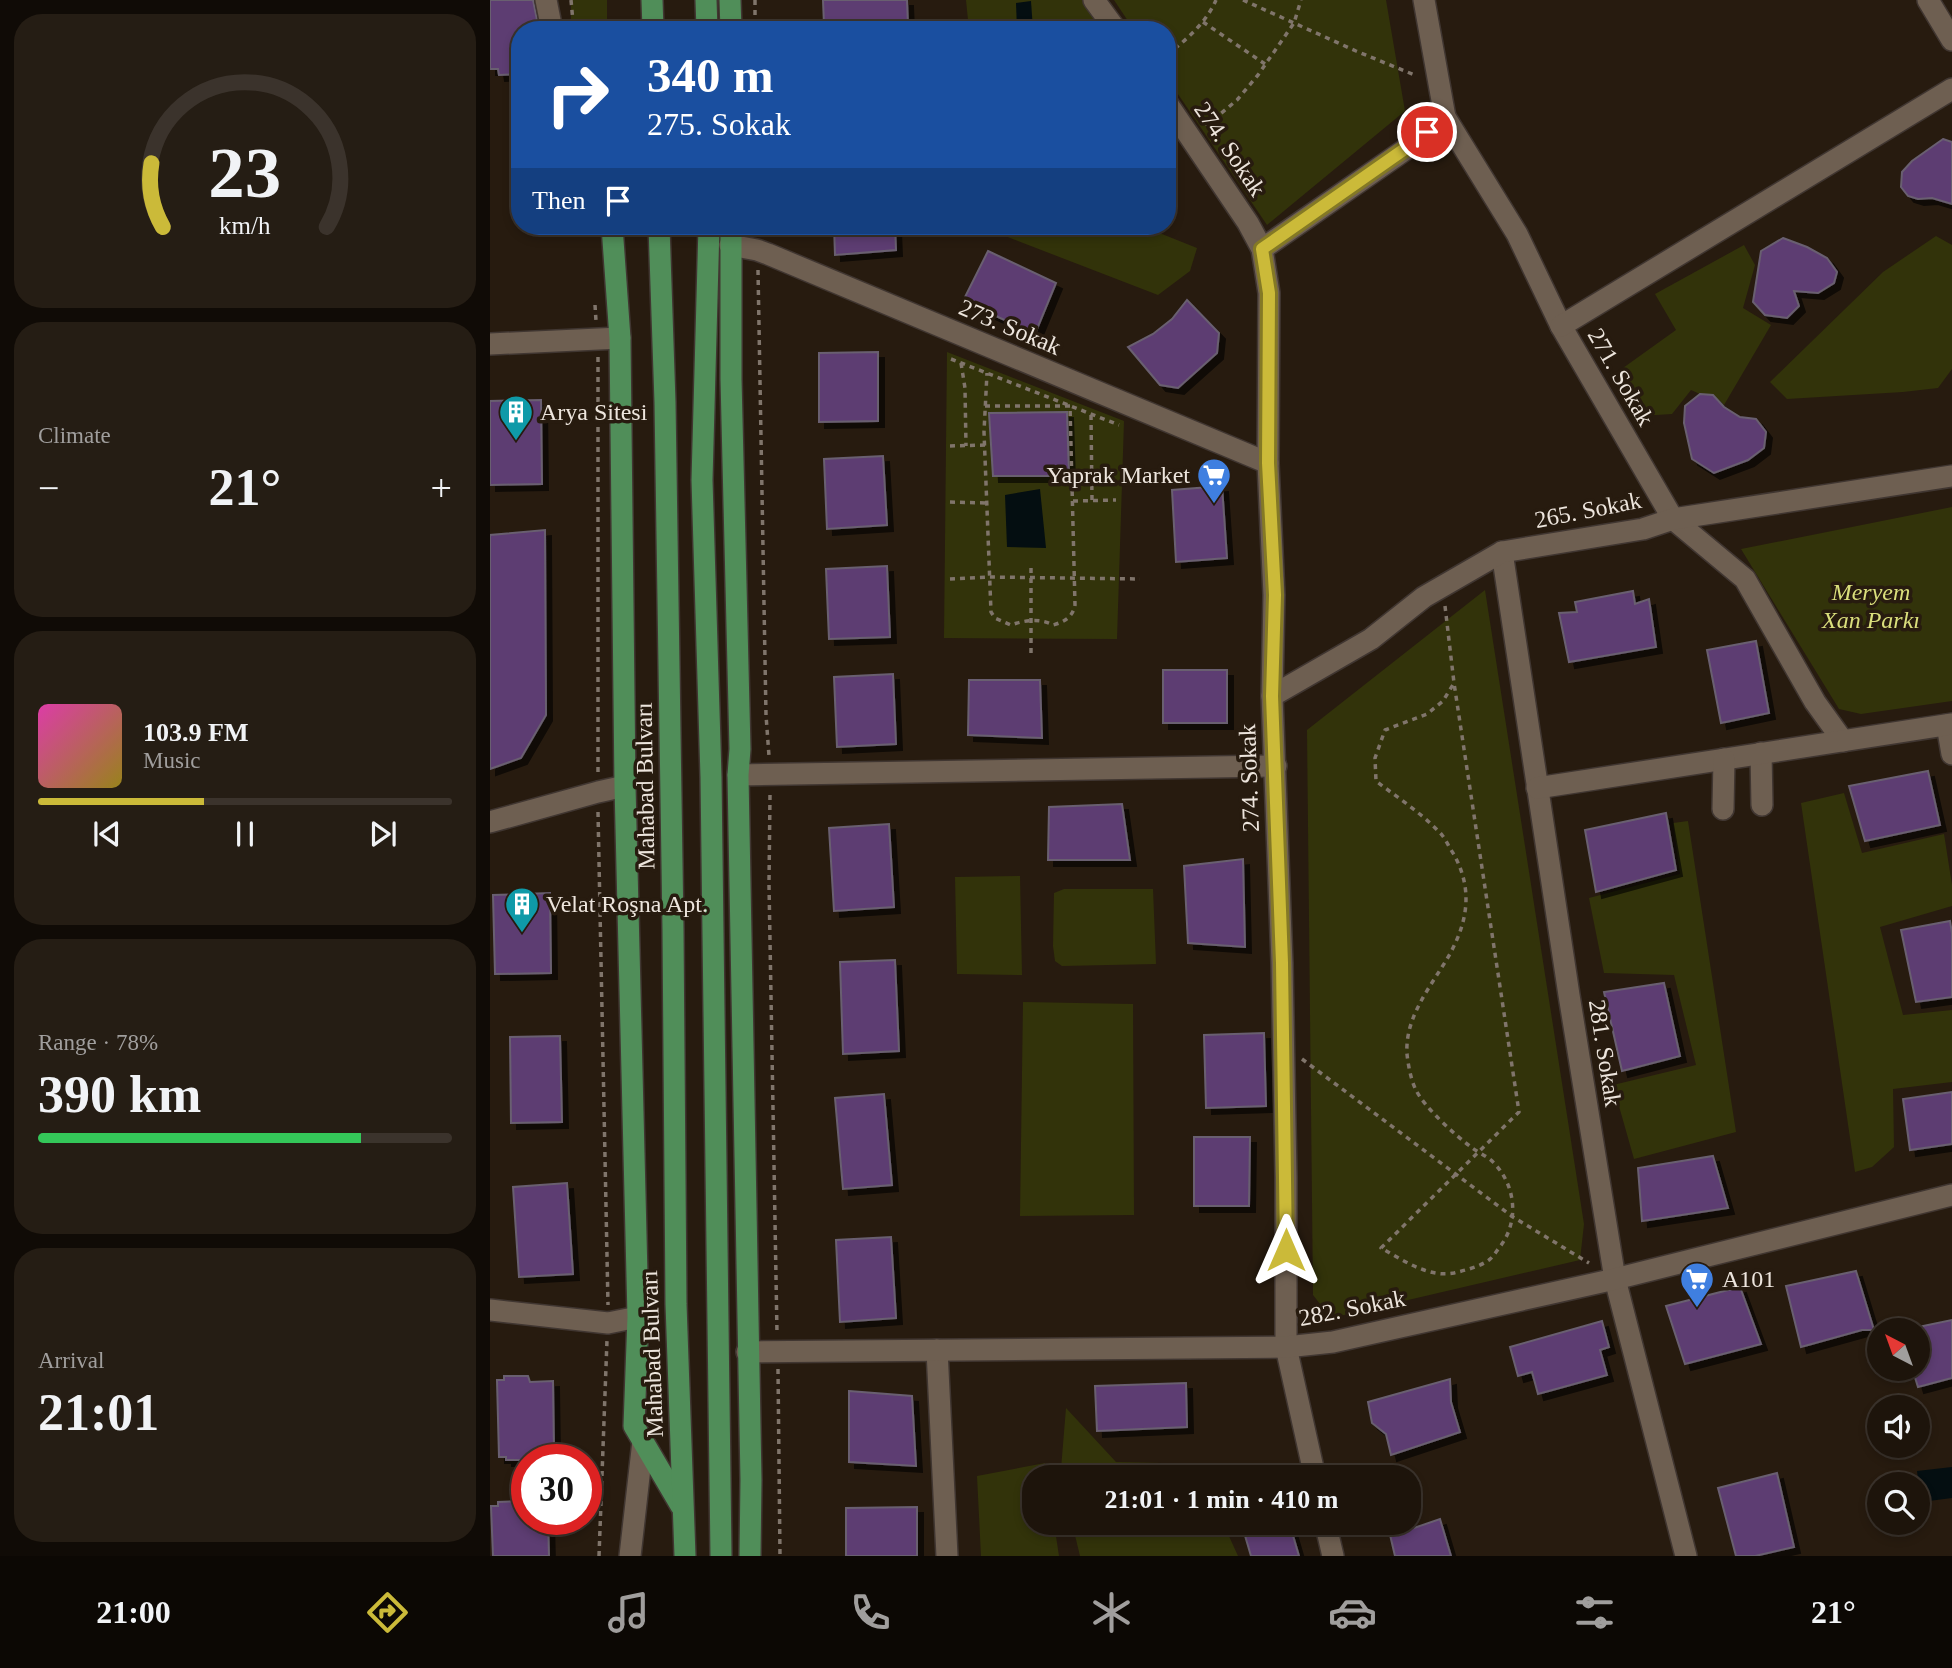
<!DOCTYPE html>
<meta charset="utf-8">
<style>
:root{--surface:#1d140b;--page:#251d14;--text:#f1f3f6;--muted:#a09e9d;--line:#3b332c;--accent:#cbba39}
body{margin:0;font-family:Georgia,serif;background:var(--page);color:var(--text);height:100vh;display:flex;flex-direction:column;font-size:26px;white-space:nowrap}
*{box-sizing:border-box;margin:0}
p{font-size:23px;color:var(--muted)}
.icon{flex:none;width:38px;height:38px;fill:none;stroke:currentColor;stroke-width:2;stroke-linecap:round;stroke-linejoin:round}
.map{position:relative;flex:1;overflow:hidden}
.panel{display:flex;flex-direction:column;gap:14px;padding:14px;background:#100b06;width:490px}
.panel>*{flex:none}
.hud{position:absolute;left:21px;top:21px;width:665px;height:214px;border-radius:28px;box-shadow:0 4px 10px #0003,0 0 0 2px var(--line);background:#1a4fa0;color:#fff;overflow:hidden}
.needle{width:46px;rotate:319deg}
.tools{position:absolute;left:1377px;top:1318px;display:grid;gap:14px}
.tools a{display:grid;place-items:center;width:63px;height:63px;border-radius:50%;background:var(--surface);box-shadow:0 4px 10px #0003,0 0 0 2px var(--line);font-size:35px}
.speed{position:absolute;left:21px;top:1444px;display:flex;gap:14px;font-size:35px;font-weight:700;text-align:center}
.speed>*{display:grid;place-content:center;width:91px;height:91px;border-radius:50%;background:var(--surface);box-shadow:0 4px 10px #0003,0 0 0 2px var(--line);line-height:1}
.speed .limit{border:10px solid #d22;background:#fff;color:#111}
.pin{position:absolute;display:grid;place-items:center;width:60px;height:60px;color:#fff;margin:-30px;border:4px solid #fff;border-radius:50%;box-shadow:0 2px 7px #0007}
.me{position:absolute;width:77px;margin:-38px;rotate:0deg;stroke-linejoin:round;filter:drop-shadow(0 0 5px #0008)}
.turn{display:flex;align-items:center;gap:24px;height:147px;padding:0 21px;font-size:32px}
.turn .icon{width:91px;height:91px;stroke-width:2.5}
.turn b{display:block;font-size:49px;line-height:60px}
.then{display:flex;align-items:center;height:66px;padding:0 21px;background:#0003;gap:14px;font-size:26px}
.big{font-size:52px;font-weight:800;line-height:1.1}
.panel .tile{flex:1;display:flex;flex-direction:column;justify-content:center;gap:10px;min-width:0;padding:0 24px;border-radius:28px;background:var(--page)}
.panel .dial{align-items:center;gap:0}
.dial svg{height:182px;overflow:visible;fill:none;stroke:var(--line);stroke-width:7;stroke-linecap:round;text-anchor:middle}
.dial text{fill:var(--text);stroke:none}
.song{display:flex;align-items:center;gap:21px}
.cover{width:84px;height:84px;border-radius:10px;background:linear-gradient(135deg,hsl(320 70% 55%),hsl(50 70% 35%))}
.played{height:7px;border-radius:4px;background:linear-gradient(90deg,var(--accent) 40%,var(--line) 40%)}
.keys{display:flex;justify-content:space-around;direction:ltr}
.heat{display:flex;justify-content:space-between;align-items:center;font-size:38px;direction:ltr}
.charge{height:10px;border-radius:5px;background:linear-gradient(90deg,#34c759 78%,var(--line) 0)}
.trip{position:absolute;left:532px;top:1465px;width:399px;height:70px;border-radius:28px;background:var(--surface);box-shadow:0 4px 10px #0003,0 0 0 2px var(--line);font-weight:800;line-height:70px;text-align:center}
.dock{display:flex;height:112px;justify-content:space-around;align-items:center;background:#0c0804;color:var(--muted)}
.dock .icon{width:49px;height:49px}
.dock .current{color:var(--accent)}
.dock b{font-size:32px;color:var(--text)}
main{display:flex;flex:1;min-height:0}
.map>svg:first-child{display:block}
.green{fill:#32330a}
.water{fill:#040e11}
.building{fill:#5d3d72;stroke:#695f70;stroke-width:2;filter:url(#shadow)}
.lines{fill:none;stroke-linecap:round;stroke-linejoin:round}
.minor-casing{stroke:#403631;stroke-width:24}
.major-casing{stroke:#403631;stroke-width:24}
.path{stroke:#80756b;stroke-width:3.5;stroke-dasharray:5 5;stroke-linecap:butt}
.minor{stroke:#6e5f51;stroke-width:21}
.major{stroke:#508e59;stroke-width:21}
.route-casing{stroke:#847925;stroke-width:18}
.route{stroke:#cbba39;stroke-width:12}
.labels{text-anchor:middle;stroke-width:7;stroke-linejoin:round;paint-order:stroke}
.street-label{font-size:24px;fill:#ede5dd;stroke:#271b0f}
.poi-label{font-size:24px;fill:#ede5dd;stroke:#271b0f;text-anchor:start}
.park-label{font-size:24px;font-style:italic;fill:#dadf7c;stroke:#271b0f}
</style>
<main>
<section class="panel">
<div class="tile dial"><svg viewBox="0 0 100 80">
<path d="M14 69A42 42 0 1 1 86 69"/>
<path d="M14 69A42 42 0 0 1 9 41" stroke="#cbba39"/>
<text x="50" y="56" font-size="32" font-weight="700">23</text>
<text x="50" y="72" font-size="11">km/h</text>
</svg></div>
<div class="tile"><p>Climate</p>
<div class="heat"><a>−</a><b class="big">21°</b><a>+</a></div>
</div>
<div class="tile">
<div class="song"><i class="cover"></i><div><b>103.9 FM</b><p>Music</p></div></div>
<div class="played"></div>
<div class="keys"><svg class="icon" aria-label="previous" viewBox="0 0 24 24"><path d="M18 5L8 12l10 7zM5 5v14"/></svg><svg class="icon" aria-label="pause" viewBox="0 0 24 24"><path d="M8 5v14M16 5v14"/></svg><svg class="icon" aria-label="next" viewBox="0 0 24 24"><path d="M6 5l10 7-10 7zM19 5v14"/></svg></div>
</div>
<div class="tile"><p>Range · 78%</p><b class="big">390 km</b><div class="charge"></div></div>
<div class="tile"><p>Arrival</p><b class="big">21:01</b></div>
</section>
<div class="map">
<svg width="1462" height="1556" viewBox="0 0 1462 1556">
<defs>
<filter id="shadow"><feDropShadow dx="6" dy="6" stdDeviation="0" flood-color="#0009"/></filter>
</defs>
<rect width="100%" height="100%" fill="#271b0f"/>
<g class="green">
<rect x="81" y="0" width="36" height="30"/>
<path d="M476,0H593L615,30H479Z"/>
<path d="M624,0H896L915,111L777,225L677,78V30H644Z"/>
<path d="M489,226H652L707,248L700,271L668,295Z"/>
<path d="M1446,236L1462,245V369L1448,388L1413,392L1297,399L1280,382L1393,272Z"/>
<path d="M1254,245L1265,265L1253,308L1281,325L1234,405L1201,390L1182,414L1150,416L1126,373L1186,330L1165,294Z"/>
<path d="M457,352L634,421L627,639L454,638Z"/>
<path d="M1462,507V701L1371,714L1349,709L1251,549Z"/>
<path d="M995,590L1094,1224L1090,1260L841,1318L823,1295L817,730Z"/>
<path d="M1354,793L1372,853L1454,834L1462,885V906L1390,927L1413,1015L1462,1010V1082L1403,1089L1404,1147L1382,1167L1365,1172L1311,803Z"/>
<path d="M1198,821L1246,1132L1144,1159L1123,1085L1206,1065L1184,975L1114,973L1099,898L1190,874L1183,823Z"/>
<path d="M530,876L532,975L467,974L465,877Z"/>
<path d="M574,889H663L666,964L572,966L565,961L563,946L564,893Z"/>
<path d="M533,1002L643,1004L644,1215L530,1216Z"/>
<path d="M576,1408L626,1462L672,1463L687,1477H573L571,1469Z"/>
<path d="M555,1463L557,1477H544V1522L564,1523L569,1556H491L487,1476Z"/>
<path d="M582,1523H733L748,1556H590Z"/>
</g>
<g class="water">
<path d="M541,1L543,30H527L526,3Z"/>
<path d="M550,489L556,548L517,547L515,495Z"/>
<path d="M1462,1467V1498L1431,1502L1427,1471Z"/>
</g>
<g class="building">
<path d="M0,0H43L49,30H30V74L9,75L8,69H0Z"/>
<path d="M333,0H417L418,25H334Z"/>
<path d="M1453,139L1462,142V204L1442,198L1428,199L1418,196L1411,187L1412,172L1422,161Z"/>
<path d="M344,226H405L406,250L345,255Z"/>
<path d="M1293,238L1317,247L1337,258L1347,272L1344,283L1328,293L1304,291L1309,306L1297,318L1275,315L1263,302L1271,251Z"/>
<path d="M498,251L566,283L545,334L473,301Z"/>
<path d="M697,300L729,333L727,353L688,388L670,385L638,347L663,334L682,319Z"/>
<path d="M388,352V421L329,422V353Z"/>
<path d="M1210,394L1223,395L1234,407L1250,417L1266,419L1276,432L1274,448L1258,460L1224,473L1202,459L1194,423L1195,406Z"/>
<path d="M51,400L52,484L0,485V401Z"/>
<path d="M577,412L579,476H503L499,413Z"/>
<path d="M393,456L397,525L337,529L334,459Z"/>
<path d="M732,486L737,558L686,562L682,490Z"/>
<path d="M55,530L56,715L31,758L0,769V535Z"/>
<path d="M397,566L400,637L339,639L336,569Z"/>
<path d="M1143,591L1145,604L1159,599L1166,647L1079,662L1069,613L1087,612L1085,602Z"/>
<path d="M1266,641L1279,713L1231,723L1217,650Z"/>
<rect x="673" y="670" width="64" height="53"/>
<path d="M403,674L406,744L347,747L344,677Z"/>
<path d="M479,680H550L552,738L478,735Z"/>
<path d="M1438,771L1450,825L1375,841L1359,786Z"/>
<path d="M632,804L640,860H558L559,807Z"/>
<path d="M1176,813L1186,870L1106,892L1095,830Z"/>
<path d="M399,824L404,907L344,911L339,828Z"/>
<path d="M753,859L755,947L698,943L694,866Z"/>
<path d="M60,893L61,973L5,974L3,895Z"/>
<path d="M1460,921L1462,933V997L1426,1002L1411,930Z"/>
<path d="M405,960L409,1051L353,1054L350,962Z"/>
<path d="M1174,983L1190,1056L1132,1071L1114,992Z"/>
<path d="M774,1033L776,1106L716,1108L714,1035Z"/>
<path d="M70,1036L72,1122L21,1123L20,1037Z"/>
<path d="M1462,1092V1144L1420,1150L1413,1099Z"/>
<path d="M394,1094L402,1185L353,1189L345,1098Z"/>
<path d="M704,1137H760L759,1206H704Z"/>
<path d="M1223,1156L1238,1208L1152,1221L1148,1168Z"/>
<path d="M77,1183L83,1274L29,1277L23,1187Z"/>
<path d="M401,1237L406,1318L350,1322L346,1240Z"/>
<path d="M1366,1271L1384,1330H1372L1311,1347L1296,1286Z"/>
<path d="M1250,1287L1271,1344L1195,1364L1176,1306Z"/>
<path d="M1462,1320V1378L1428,1387L1422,1368H1428V1327Z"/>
<path d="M1112,1321L1119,1347L1110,1350L1117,1375L1048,1394L1042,1372L1028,1376L1020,1347Z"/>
<path d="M14,1376H38L40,1382L63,1381L64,1451L40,1452V1460H16V1457H9L7,1380H14Z"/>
<path d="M960,1379L961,1402L970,1432L901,1455L896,1434L882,1423L878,1402Z"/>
<path d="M696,1383L697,1427L607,1431L605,1386Z"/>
<path d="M359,1391L422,1396L426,1466L359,1462Z"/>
<path d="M1287,1473L1304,1547L1265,1556H1246L1228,1488Z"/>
<path d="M32,1501L34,1507H37V1519H58L59,1556H3L1,1506H8V1502Z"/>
<path d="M427,1507V1556H356V1508Z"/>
<path d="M950,1519L961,1556H905L897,1522H922L924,1528Z"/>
<path d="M751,1522H799L809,1556H761Z"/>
</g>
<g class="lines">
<g class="minor-casing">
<g id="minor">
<path d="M56,0L62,30"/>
<path d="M604,0L626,30"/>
<path d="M934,0L955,117L1027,234L1071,326L1183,519L1255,579L1325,702L1353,741"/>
<path d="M1438,0L1462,40"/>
<path d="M677,103L758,223L772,249L779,293L778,463L784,595L782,696L792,963L796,1177V1347L825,1477"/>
<path d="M240,245L267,250L278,254L778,463"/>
<path d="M772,249L919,147L955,117"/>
<path d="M1071,326L1462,89"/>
<path d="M0,344L130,338"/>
<path d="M1012,552L1079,995L1125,1279L1196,1556"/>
<path d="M782,696L881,639L934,597L1012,552L1153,529L1183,519L1462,476"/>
<path d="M1457,725L1462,754"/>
<path d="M1271,753L1272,805"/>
<path d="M248,775L786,766"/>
<path d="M1047,788L1462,724"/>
<path d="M1233,809L1234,759"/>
<path d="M0,822L108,792L135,786"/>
<path d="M0,1310L118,1323L148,1317"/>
<path d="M447,1350L457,1556"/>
<path d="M257,1352L796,1347L843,1342L1125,1279L1462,1195"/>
<path d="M835,1522L843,1556"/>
<path d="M140,1556L153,1441"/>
</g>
</g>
<g class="major-casing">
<g id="major">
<path d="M162,0L163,30"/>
<path d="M216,0L217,30"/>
<path d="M240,0L241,30"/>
<path d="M122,226L130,338L135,786L148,1317L144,1426L191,1506"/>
<path d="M169,226L175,402L183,929L186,1304L195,1556"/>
<path d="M219,226L212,480L221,777L231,1556"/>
<path d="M241,226V379L250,749L248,775L261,1480L260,1556"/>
</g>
</g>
<g class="path">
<path d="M81,0L83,22"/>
<path d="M265,0V30"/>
<path d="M753,0L866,51L927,76"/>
<path d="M713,22L775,64"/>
<path d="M677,55C697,39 716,23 726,0"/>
<path d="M716,126L747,100L768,75L804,23L811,0"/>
<path d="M268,270L276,715L279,756"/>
<path d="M105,305L106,321"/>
<path d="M108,357V773"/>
<path d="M461,359L629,425"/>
<path d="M471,363L475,388L476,446"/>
<path d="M495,406H580L585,605C583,617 574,622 563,625C550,618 535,620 521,625L505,618L501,612L494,432L497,373"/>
<path d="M601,415L602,500"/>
<path d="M460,446L495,445"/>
<path d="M583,501L626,500"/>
<path d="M460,502L497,503"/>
<path d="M541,568V653"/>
<path d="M460,579L499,577L650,579"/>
<path d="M955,606L964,683L953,701L937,714L895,730L885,758L886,781C908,798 933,814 952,835C956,840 959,847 963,853C986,893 976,930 952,967C935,994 915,1021 917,1054C918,1064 921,1081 926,1090C934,1107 965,1135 981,1147C987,1152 997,1156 1003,1162C1026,1185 1030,1222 1009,1248C1006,1252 1003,1257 999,1260C989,1267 976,1270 964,1273C938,1278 913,1260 891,1248L1029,1112L964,683"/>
<path d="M280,795L279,884L287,1333"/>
<path d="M108,812L118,1305"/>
<path d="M812,1059L1023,1217L1099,1263"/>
<path d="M288,1369L290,1556"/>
<path d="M109,1556L117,1340"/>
</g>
<use href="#minor" class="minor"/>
<use href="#major" class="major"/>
</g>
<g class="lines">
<g class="route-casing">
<path id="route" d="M796,1250L792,963L782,696L785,595L778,463L779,293L772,249L919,146L937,132"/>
</g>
<use href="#route" class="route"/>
</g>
<defs>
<g id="building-pin" transform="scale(1.75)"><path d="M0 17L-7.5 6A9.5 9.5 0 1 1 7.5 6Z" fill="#0f9aa8" stroke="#271b0f"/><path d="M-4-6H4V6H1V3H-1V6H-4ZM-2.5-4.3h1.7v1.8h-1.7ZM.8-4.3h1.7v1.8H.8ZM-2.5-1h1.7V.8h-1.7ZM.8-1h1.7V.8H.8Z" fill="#fff"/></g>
<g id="supermarket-pin" transform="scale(1.75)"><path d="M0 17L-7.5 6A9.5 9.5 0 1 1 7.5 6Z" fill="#3f7fe0" stroke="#271b0f"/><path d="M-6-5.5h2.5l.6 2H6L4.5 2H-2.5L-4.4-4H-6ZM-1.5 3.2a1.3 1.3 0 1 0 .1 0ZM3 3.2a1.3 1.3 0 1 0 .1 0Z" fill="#fff"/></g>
</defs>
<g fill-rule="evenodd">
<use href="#building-pin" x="26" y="412"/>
<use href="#supermarket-pin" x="724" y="475"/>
<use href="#building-pin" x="32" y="904"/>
<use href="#supermarket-pin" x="1207" y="1279"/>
</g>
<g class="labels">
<g class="street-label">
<text transform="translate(740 149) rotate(56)" y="8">274. Sokak</text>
<text transform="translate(520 327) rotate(23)" y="8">273. Sokak</text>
<text transform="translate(1131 377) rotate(60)" y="8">271. Sokak</text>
<text transform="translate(1098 510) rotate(-11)" y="8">265. Sokak</text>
<text transform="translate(759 778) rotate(-92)" y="8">274. Sokak</text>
<text transform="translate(155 786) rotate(-91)" y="8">Mahabad Bulvarı</text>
<text transform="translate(1115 1053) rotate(81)" y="8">281. Sokak</text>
<text transform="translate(862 1308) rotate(-11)" y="8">282. Sokak</text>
<text transform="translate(162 1354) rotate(-92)" y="8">Mahabad Bulvarı</text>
</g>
<g class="poi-label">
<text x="50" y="420">Arya Sitesi</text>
<text x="700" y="483" text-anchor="end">Yaprak Market</text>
<text x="56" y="912">Velat Roşna Apt.</text>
<text x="1232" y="1287">A101</text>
</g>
<g class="park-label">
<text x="1381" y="600">Meryem<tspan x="1381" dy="28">Xan Parkı</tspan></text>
</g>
</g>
</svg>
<div class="tools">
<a><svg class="needle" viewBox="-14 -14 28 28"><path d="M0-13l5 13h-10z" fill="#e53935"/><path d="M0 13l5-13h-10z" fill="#a09e9d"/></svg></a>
<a><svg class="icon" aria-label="sound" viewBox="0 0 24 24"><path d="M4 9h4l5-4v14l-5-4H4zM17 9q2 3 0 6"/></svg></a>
<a><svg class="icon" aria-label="search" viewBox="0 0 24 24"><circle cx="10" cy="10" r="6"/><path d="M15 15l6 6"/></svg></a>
</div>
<div class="speed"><div class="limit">30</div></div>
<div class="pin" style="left:937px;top:132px;background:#d93025"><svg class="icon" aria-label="arrive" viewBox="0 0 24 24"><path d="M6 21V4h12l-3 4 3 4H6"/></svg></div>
<svg class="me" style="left:796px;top:1250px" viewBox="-20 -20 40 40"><path d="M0-17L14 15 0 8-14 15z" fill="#cbba39" stroke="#fff" stroke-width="4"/></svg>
<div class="trip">21:01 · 1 min · 410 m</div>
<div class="hud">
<div class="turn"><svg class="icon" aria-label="right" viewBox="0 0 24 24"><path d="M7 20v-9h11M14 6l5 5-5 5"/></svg><div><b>340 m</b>275. Sokak</div></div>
<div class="then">Then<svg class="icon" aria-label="arrive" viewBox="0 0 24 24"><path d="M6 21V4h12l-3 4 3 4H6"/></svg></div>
</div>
</div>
</main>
<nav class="dock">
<b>21:00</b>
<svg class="icon current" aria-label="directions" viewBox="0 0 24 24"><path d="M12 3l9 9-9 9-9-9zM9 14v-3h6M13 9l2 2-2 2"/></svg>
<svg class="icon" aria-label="music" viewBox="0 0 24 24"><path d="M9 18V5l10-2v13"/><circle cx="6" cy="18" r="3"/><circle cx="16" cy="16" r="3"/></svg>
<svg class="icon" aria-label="phone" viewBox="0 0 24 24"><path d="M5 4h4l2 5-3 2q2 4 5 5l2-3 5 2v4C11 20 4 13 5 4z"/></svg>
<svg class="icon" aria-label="climate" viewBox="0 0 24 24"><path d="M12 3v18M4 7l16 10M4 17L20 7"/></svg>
<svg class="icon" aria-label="car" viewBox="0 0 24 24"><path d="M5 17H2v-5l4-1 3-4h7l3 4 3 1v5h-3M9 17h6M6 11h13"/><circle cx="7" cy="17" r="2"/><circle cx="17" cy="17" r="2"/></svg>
<svg class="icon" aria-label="filters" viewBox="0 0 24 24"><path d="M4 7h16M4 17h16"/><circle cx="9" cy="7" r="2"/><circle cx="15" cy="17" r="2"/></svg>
<b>21°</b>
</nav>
